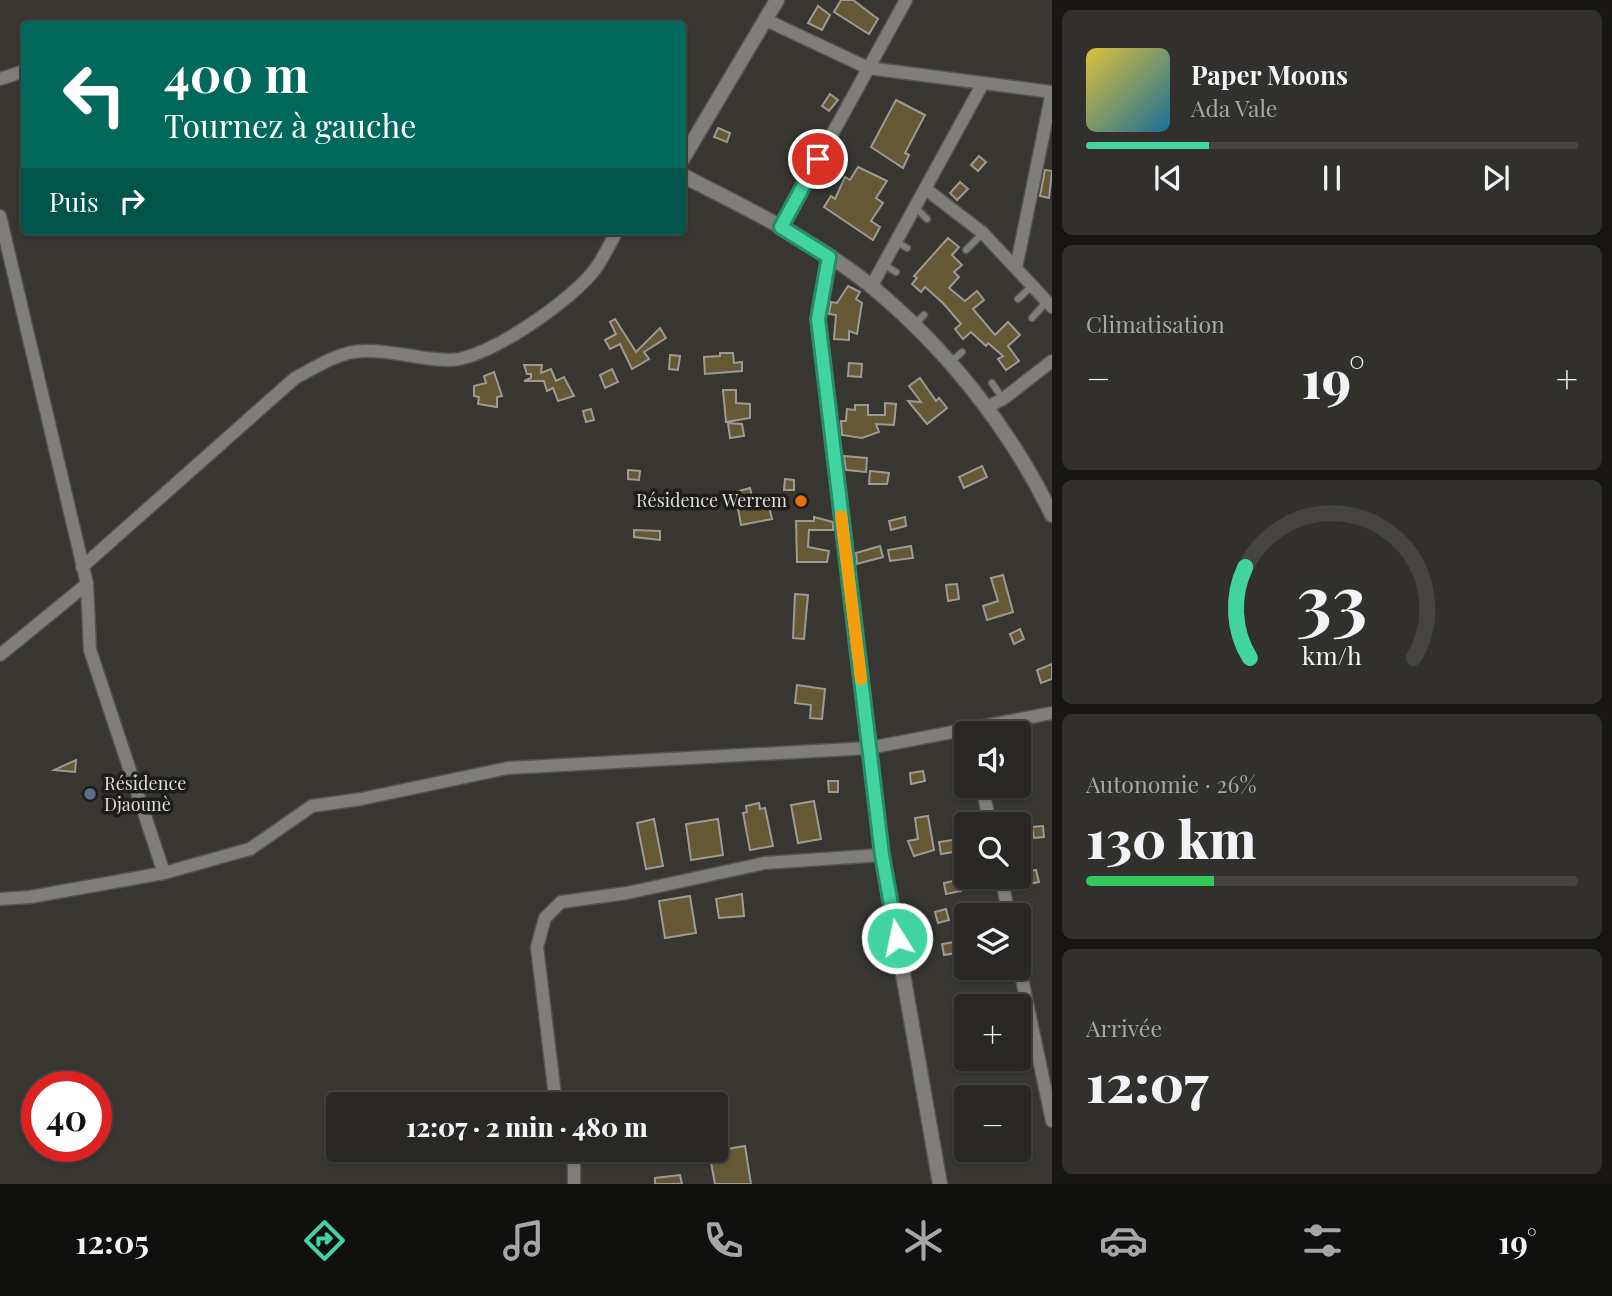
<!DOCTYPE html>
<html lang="fr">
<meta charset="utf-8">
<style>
:root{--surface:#292825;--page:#31302d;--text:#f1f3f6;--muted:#a5a6a7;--line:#454442;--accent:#41d4a1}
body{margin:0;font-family:"Playfair Display",serif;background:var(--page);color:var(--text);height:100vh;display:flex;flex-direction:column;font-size:26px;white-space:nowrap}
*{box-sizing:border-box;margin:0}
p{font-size:23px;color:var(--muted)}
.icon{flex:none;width:38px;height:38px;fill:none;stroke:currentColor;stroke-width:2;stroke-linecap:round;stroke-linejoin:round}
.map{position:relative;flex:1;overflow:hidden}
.sheet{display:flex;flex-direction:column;gap:10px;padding:10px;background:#171614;width:560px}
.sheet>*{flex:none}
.top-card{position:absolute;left:21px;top:21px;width:665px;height:214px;border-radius:7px;box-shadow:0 2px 5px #0004,0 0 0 2px var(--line);background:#00695c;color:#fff;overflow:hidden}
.fabs{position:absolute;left:954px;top:721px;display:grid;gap:14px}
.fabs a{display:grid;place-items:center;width:77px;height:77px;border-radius:7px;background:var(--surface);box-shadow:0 2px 5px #0004,0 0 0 2px var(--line);font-size:35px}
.speed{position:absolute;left:21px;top:1071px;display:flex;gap:14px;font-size:35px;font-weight:700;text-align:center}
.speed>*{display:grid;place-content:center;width:91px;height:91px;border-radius:50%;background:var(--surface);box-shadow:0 2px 5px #0004,0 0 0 2px var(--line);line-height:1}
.speed .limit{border:10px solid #d22;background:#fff;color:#111}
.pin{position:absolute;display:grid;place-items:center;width:60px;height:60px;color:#fff;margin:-30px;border:4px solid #fff;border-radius:50%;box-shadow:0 2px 7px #0007}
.me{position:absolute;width:77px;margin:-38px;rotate:350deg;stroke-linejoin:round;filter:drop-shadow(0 0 5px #0008)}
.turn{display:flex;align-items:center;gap:24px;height:147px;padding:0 28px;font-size:32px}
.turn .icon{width:91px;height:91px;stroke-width:2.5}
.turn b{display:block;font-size:49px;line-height:60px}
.then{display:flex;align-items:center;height:66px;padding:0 28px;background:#0003;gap:14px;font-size:26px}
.big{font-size:52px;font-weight:800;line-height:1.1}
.sheet .widget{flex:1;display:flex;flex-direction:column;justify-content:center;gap:10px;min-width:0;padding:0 24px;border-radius:10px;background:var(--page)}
.sheet .dial{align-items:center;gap:0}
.dial svg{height:182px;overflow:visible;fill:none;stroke:var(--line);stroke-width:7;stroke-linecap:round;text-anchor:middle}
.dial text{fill:var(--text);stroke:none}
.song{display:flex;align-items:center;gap:21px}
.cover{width:84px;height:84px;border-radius:10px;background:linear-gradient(135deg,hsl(50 70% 55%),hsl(200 70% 35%))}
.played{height:7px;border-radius:4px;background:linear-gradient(90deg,var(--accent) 25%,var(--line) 25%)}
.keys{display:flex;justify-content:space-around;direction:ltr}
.heat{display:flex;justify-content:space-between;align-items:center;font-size:38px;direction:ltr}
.charge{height:10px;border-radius:5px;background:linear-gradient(90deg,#34c759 26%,var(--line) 0)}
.trip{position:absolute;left:326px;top:1092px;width:402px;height:70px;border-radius:7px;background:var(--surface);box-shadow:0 2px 5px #0004,0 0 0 2px var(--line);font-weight:800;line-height:70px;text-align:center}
.tabs{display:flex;height:112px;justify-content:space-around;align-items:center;background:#10100f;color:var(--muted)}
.tabs .icon{width:49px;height:49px}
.tabs .active{color:var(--accent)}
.tabs b{font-size:32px;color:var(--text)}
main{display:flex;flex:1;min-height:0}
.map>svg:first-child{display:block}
.building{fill:#655935;stroke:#9c9a95;stroke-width:2}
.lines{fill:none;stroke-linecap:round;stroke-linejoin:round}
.service-casing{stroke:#54534f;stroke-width:9}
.minor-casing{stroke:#54534f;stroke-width:15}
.tertiary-casing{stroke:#54534f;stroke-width:17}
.service{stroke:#807e79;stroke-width:6}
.minor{stroke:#807e79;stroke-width:12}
.tertiary{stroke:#807e79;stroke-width:14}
.route-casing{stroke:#2a8a69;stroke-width:18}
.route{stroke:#41d4a1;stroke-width:12}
.slow{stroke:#f59e0b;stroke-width:12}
.food-dot{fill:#e8710a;stroke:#1e1d1b;stroke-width:2.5}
.service-dot{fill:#5c6f8a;stroke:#1e1d1b;stroke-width:2.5}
.labels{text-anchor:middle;stroke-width:7;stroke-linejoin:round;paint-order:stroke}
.poi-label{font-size:18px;fill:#deddda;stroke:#1e1d1b;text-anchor:end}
</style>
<main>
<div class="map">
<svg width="1052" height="1184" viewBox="0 0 1052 1184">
<rect width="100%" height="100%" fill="#373631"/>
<g class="building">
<path d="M841,0H853L878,19L869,34L834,12Z"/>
<path d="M818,6L830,15L822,30L808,23Z"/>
<path d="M830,94L838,100L829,111L822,106Z"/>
<path d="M896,100L925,115L905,153L909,155L903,168L871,147Z"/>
<path d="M718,128L730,133L727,142L714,137Z"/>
<path d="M979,156L986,162L978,171L971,165Z"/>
<path d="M858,167L887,181L876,198L883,203L871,221L880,227L873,240L824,207L831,196L835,199L845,177L850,180Z"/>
<path d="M1045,170L1052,171L1049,198L1040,196Z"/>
<path d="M960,182L968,189L957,200L950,193Z"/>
<path d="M948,238L959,247L952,255L962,265L954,272L959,277L949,288L965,301L977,291L984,300L973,309L995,335L1008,322L1020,335L1008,346L1019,361L1006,370L998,359L1003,356L988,343L986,346L971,332L963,339L955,329L961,324L943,303L925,287L921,292L912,284L917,278L914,276Z"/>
<path d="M848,286L860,292L856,299L862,303L857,334L849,331V340L834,339L836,315L829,314L831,302L837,303Z"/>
<path d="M615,319L636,352L660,328L666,338L644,352L649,359L632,369L620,344L610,349L605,340L616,334L610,322Z"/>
<path d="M720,353H733L734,363L742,362V371L705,374L704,357L720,356Z"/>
<path d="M670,355L680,356L678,370L669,369Z"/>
<path d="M849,363L862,364L861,377L848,376Z"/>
<path d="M524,365H542L541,373L551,369L556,381L564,377L574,396L558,401L553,388L547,391L544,381H524L531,378V374H527Z"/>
<path d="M612,369L618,382L605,388L600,375Z"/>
<path d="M494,372L502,396L497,397V407L478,404L479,397L474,396V386L486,383L484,376Z"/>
<path d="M920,378L936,401L939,398L947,408L927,424L908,401L921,402L909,386Z"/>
<path d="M723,390H736V403L750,404V418L726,422Z"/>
<path d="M885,403L896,404L894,425L876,424L879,432L862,438L842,435L841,421H846L847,409L855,410V405H868V415H885Z"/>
<path d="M591,409L594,420L586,422L583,411Z"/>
<path d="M728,423L742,424L744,436L730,438Z"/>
<path d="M844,456L867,458L866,472L846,470Z"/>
<path d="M982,466L987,477L964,488L959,477Z"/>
<path d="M628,470L640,471L639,480L628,479Z"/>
<path d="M870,471L889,473L887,484H869Z"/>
<path d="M785,479L794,480V490H784Z"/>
<path d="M750,488L755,509L769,506L772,519L741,525L735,492Z"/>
<path d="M661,496L662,507L651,509L649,499Z"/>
<path d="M814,517L833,522V530H809L808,547L829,551L827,562H797L796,521H814Z"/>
<path d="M905,517L906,526L891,530L889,521Z"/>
<path d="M634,530L660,531V540L634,537Z"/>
<path d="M880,546L883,557L857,564L856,553Z"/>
<path d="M911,546L913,558L890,561L888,550Z"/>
<path d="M1003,575L1013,612L987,620L983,606L998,601L991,578Z"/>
<path d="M957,584L959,599L948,601L946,585Z"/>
<path d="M795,594L808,595L804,639L793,638Z"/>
<path d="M1020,629L1024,639L1014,644L1010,634Z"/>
<path d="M1052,664V679L1041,683L1037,670Z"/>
<path d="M797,685L825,689L822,719L810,718L811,705L795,703Z"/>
<path d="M76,760L75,772L54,770Z"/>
<path d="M923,771L925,781L911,784L910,773Z"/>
<path d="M828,781H838V792H829Z"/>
<path d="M814,801L821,839L798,843L791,805Z"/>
<path d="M759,803L760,809L765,808L773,846L750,850L743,813L747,812L746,806Z"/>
<path d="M928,816L934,850L914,856L908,841L918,839L915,818Z"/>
<path d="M654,819L663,866L646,869L637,823Z"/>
<path d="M718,819L723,855L691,860L686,824Z"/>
<path d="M1043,826L1044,837L1034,838L1032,827Z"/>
<path d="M966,838V850L941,854L939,842Z"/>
<path d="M1036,870L1039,882L1029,884L1026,872Z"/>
<path d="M958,880L961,891L946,894L944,883Z"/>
<path d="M742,894L744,916L719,918L716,899Z"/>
<path d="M690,896L696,933L665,938L659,901Z"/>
<path d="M946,909L949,920L938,923L935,912Z"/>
<path d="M955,942L956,953L944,955L942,944Z"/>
<path d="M745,1146L751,1184H715L709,1152Z"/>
<path d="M680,1175L682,1184H655V1178Z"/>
</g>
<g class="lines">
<g class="service-casing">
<g id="service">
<path d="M916,208L927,219"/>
<path d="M897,242L907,248"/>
<path d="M966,250L983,233"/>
<path d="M884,265L896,272"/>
<path d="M1018,299L1032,286"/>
<path d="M1032,318L1047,301"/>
<path d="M914,325L924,315"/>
<path d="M951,362L962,352"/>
<path d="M992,383L1003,399"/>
</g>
</g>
<g class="minor-casing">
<g id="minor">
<path d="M766,20L868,68L1052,92"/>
<path d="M0,79L24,71"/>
<path d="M927,190L983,233L1052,307"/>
<path d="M0,216L87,584L90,650L164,873"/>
<path d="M781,227L906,0"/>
<path d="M1016,268L1052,92"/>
<path d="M871,287L982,85"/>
<path d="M987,407L1003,399L1052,361"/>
<path d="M82,567L295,378C316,367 340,351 364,351C393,350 421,360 449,360C486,361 575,298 596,268C604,257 610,243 617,231"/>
<path d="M0,655L87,584"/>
<path d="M982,786L990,824"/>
<path d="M1001,877L1009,915"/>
<path d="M0,899L30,897L164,873L250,849L312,806L361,799L508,768L869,748L1052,713"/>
<path d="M1018,960L1052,1121"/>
<path d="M556,1104L537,947L545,918L561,902L627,893L765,863L882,855"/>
<path d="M570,1150L574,1165V1184"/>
</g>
</g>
<g class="tertiary-casing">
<g id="tertiary">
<path d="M682,160L777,0"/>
<path d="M682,175C747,209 814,240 871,286C946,348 1010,428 1052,515"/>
<path d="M829,257L818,319L882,855L940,1184"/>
</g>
</g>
<use href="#service" class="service"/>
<use href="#minor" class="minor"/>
<use href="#tertiary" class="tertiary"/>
</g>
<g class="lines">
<g class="route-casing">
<path id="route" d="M818,159L781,227L829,257L818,319L882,855L897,938"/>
</g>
<use href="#route" class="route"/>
<path class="slow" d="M841,516L861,679"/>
</g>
<circle class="food-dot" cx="801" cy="501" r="7"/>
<circle class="service-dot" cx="90" cy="794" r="7"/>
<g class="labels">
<g class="poi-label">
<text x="787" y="507">Résidence Werrem</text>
<text x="104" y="790" text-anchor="start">Résidence<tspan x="104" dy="21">Djaounè</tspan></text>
</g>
</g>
</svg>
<div class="fabs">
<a><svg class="icon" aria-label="sound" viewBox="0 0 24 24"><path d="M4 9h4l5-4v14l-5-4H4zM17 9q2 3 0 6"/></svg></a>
<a><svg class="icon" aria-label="search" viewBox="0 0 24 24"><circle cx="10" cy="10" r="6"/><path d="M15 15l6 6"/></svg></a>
<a><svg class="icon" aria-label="layers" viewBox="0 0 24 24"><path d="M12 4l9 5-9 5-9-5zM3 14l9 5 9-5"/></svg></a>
<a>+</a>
<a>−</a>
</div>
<div class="speed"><div class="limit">40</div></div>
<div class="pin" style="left:818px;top:159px;background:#d93025"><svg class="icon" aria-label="arrive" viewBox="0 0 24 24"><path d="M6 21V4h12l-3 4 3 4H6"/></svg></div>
<svg class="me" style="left:897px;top:938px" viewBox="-20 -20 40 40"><circle r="17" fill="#41d4a1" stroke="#fff" stroke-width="3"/><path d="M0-11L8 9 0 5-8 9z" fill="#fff"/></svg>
<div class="trip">12:07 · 2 min · 480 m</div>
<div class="top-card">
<div class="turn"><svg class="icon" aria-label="left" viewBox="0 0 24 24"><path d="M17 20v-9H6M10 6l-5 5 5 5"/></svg><div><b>400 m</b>Tournez à gauche</div></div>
<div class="then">Puis<svg class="icon" aria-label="right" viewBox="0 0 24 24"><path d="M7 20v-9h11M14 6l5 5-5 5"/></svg></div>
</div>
</div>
<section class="sheet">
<div class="widget">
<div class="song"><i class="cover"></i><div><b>Paper Moons</b><p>Ada Vale</p></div></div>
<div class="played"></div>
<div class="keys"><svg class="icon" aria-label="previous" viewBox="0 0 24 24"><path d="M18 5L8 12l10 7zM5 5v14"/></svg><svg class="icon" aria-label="pause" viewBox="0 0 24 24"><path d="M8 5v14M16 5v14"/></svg><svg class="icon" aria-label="next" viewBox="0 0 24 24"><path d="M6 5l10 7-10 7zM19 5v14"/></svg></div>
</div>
<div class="widget"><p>Climatisation</p>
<div class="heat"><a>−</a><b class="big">19°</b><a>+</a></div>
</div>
<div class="widget dial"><svg viewBox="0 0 100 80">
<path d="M14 69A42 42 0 1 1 86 69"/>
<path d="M14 69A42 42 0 0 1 12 29" stroke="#41d4a1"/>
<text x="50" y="56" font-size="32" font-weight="700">33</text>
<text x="50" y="72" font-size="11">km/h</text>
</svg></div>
<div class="widget"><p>Autonomie · 26%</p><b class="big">130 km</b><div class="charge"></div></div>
<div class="widget"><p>Arrivée</p><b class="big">12:07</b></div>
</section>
</main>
<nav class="tabs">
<b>12:05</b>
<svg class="icon active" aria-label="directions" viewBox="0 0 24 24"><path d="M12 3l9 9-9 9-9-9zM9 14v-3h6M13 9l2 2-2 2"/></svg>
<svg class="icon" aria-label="music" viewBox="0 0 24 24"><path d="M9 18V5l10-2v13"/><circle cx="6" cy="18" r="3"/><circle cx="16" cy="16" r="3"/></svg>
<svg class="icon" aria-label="phone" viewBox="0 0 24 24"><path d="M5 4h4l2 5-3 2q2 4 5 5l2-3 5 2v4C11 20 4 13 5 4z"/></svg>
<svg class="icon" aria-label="climate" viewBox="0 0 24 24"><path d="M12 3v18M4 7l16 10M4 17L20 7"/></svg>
<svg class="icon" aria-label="car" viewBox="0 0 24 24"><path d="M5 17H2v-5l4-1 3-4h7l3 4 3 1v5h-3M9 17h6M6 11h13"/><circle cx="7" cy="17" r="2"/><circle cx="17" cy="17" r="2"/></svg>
<svg class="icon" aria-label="filters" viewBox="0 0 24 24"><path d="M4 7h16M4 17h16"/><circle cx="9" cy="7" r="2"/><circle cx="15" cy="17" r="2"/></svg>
<b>19°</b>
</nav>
